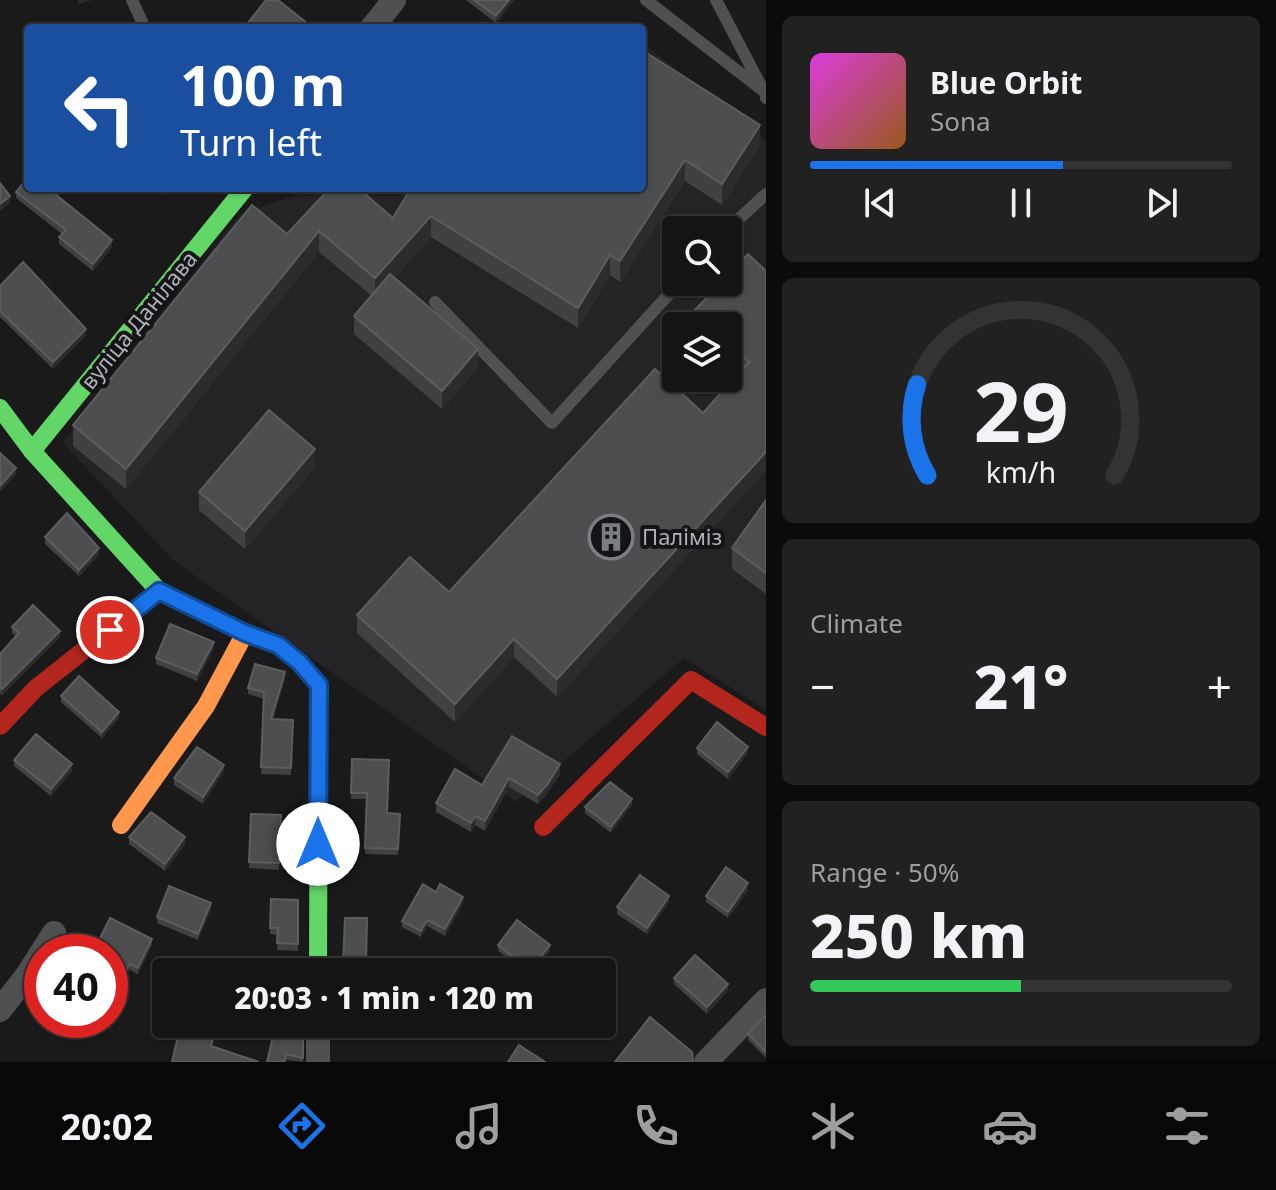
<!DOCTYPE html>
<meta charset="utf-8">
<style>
:root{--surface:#141414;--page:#212122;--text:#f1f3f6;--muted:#9d9ea0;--line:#333334;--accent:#1a73e8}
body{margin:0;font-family:"Noto Sans",sans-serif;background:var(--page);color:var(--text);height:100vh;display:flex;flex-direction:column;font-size:30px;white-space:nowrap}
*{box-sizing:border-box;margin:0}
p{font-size:26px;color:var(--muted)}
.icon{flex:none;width:44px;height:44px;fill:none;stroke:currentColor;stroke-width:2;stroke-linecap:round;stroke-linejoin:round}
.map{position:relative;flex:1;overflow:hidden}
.sheet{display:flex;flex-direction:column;gap:16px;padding:16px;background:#0b0b0b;width:510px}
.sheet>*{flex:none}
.banner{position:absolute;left:24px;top:24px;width:622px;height:168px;border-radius:8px;box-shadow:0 2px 6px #0004,0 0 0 2px var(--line);background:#1a4fa0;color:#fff;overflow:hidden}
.buttons{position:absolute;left:662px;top:216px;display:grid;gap:16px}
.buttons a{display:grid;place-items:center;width:80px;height:80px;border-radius:8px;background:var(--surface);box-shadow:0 2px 6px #0004,0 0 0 2px var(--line);font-size:40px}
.speed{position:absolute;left:24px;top:934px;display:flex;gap:16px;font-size:40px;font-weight:700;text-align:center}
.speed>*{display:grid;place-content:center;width:104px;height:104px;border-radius:50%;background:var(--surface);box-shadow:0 2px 6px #0004,0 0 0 2px var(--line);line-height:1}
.speed .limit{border:12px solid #d22;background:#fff;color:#111}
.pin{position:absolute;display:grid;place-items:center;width:68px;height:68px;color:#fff;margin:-34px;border:4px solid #fff;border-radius:50%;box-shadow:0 2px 8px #0007}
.me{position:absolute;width:88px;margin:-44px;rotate:0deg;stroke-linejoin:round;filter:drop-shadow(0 0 6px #0008)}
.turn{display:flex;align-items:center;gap:28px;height:168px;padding:0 24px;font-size:36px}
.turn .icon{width:104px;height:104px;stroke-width:2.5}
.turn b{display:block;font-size:56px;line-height:68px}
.big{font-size:60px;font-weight:800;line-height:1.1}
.sheet .widget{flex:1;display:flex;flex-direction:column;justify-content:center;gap:12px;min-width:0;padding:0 28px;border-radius:12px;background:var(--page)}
.sheet .dial{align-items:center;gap:0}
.dial svg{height:208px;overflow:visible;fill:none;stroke:var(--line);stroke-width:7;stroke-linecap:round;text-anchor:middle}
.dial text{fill:var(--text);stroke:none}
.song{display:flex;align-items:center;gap:24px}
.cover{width:96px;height:96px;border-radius:12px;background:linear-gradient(135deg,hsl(300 70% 55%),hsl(30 70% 35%))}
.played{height:8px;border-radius:4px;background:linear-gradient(90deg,var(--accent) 60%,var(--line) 60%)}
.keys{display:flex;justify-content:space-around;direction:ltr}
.heat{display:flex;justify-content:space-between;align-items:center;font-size:44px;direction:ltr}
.charge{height:12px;border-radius:6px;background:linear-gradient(90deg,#34c759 50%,var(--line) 0)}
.trip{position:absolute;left:152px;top:958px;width:464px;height:80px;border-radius:8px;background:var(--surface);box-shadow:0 2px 6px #0004,0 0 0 2px var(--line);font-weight:800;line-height:80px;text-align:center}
.tabs{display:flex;height:128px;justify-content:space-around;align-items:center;background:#080808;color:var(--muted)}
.tabs .icon{width:56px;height:56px}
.tabs .selected{color:var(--accent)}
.tabs b{font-size:36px;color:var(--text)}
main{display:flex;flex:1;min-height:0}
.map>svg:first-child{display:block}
.built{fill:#242426;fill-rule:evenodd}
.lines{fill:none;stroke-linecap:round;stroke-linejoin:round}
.lane{stroke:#4f5052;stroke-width:12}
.street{stroke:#4f5052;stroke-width:24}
.fast{stroke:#63d668;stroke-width:18}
.slow{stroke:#ff974d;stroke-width:18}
.jam{stroke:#b3261e;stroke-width:18}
.wall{fill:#404142}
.shaded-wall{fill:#2c2c2d}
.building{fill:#4c4d4f;stroke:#5b5d5f;stroke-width:2}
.route-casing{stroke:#114b97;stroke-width:20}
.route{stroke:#1a73e8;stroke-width:14}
.labels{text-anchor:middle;stroke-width:8;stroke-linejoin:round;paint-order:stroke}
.street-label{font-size:22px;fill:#adb2b8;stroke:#141416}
.poi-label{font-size:22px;fill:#adb2b8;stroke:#141416;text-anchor:start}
</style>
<main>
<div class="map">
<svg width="766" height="1062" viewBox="0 0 766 1062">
<rect width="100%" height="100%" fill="#1a1a1a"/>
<path class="built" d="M642,42L766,141V710L684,658L516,802L174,561L63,443L239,215L316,188H642ZM676,230H728V282H676ZM676,326H728V378H676Z"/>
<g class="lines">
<g class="lane">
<path d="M132,0L145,28"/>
<path d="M646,0L765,92L766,98"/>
<path d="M716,0L761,86"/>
<path d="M727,230L766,194"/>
<path d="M435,302L552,423L680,282"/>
</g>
<g class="street">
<path d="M372,28L394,0"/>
<path d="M0,1010L28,974L54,933"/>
<path d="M318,1062V1024"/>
<path d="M706,1062L766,1000"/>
</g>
<g class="fast">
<path d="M0,408L32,451L159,591L245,633L278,645L300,663L319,685L318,972"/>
<path d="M32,451L245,188"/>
</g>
<path class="slow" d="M121,825L206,706L245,633"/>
<g class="jam">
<path d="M0,726L36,688L159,591"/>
<path d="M543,827L691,680L766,727"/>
</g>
</g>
<g class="wall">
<path d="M466,0H514L496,23Z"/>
<path d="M642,50L760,145L722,205L685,181L620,282L610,275L578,328L431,237L394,278L478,367L442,409L354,334V316L372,296L319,252L126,489L73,446V425L287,234L393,218Z"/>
<path d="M153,188H169L164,195Z"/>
<path d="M16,192L58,197L112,247L93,271L59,244V237L62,234L16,198Z"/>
<path d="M766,271V470L557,697L514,657L455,722L357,633V615L449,592L703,413L740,372L728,361V326H694V311Z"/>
<path d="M0,286L86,335L53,369L0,317Z"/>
<path d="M315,467L245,549L199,510V492Z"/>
<path d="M766,500V594L732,569V548Z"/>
<path d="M45,537L99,555L79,576L45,544Z"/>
<path d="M12,627L60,637L2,695L0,693V654L16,637L12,633Z"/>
<path d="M214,648L197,681L156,664V658Z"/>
<path d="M285,679L273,720H293L291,775L261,774L264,699L248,694V688Z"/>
<path d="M61,696L119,718L102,738L61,702Z"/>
<path d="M512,736L560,774L547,794L538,804L509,787L485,831L475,825L471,832L436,812V803L482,785Z"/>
<path d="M697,748L748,753L728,779L697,754Z"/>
<path d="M352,759L387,813L400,814L398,855L365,854L367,799H351Z"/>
<path d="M14,760L72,771L51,796L14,766Z"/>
<path d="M224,771L203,804L174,785V778Z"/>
<path d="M632,805L611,833L585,813V807Z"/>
<path d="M251,814L281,815L279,870L249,868Z"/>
<path d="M129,837L185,844L165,871L129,844Z"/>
<path d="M748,890L728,918L706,902V896Z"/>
<path d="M436,892L463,903L445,936L427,926L421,937L402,927V921Z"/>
<path d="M271,899L298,900V951L277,950L278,935L270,934Z"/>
<path d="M669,902L647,934L617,914V907Z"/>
<path d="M211,909L198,940L157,923V917Z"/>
<path d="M345,918H367L366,971L343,970Z"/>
<path d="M152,945L138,974L130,970L110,952Z"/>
<path d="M498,945L550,951L534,972H525L498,951Z"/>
<path d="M674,978L728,990L707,1014L674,984Z"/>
<path d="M766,1015V1058L748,1040V1034Z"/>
<path d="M303,1024V1062L286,1060V1062H267Z"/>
</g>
<g class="shaded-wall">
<path d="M78,0H93L78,4Z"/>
<path d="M509,0H514L496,23V16Z"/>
<path d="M760,125V145L722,205V184Z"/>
<path d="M685,160V181L620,282V261Z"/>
<path d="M60,188H65L55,201V194Z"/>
<path d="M10,196V203L0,211V204Z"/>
<path d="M431,216V237L375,299V278Z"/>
<path d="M319,231V252L126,489V469Z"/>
<path d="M112,240V247L93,271V264Z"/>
<path d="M610,255V275L578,328V308Z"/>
<path d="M86,329V335L53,369V362Z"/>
<path d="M478,349V367L442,409V391Z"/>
<path d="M315,449V467L245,549V531Z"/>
<path d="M766,452V470L557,697V679Z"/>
<path d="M16,468V475L0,492V486Z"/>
<path d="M99,548V555L79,576V570Z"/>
<path d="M60,631V637L2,695V689Z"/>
<path d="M514,639V657L455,722V704Z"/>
<path d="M214,642V648L197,681V674Z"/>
<path d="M285,672V679L271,726V719Z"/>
<path d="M119,712V718L102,738V732Z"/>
<path d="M748,747V753L728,779V772Z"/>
<path d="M72,764V771L51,796V789Z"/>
<path d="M560,764V774L547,794L538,804V795Z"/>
<path d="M224,765V771L203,804V797Z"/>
<path d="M509,778V787L485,831V821Z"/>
<path d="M632,799V805L611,833V827Z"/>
<path d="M475,816V825L471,832V823Z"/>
<path d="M185,837V844L165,871V864Z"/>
<path d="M748,883V890L728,918V912Z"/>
<path d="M669,896V902L647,934V928Z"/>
<path d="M463,897V903L445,936V929Z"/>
<path d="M211,903V909L198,940V934Z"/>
<path d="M427,920V926L421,937V931Z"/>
<path d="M152,939V945L138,974V968Z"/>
<path d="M550,945V951L534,972H530V970Z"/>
<path d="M130,964V970L110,1006V999Z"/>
<path d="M728,984V990L707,1014V1007Z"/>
</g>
<g class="building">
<path d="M266,0H278L313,28H244Z"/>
<path d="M474,0H509L496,16Z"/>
<path d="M642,50L760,125L722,184L685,160L620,261L610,255L578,308L431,216L375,278L319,231L126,469L73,425L252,205L287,234L330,188H358L393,218L411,188H642Z"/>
<path d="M28,177V188H60L55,194L112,240L93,264L59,237L66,230L16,192Z"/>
<path d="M0,183L10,196L0,204Z"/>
<path d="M748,254L766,271V452L557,679L514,639L455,704L357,615L410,557L449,592L655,369L703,413L749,362L728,343V326H710L694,311L722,282H728V275Z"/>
<path d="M23,262L86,329L53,362L0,311V286Z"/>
<path d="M390,274L478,349L442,391L354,316Z"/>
<path d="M269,410L315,449L245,531L199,492Z"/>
<path d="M0,453L16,468L0,486Z"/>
<path d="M766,500V573L732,548Z"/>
<path d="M67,513L99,548L79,570L45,537Z"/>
<path d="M33,605L60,631L2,689L0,687V654L19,633L12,627Z"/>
<path d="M170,624L214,642L197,674L156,658Z"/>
<path d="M255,664L285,672L271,719L293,720L291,768L261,767L264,692L248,688Z"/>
<path d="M79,676L119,712L102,732L61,696Z"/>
<path d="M717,722L748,747L728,772L697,748Z"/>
<path d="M36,734L72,764L51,789L14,760Z"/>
<path d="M512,736L560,764L547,785L538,795L509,778L485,821L475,816L471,823L436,803L455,769L482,785Z"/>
<path d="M197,747L224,765L203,797L174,778Z"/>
<path d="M352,759L389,760L387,813L400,814L398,849L365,848L367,793H351Z"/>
<path d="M610,782L632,799L611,827L585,807Z"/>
<path d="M151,812L185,837L165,864L129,837Z"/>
<path d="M251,814L281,815L279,863L249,862Z"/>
<path d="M726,867L748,883L728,912L706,896Z"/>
<path d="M640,875L669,896L647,928L617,907Z"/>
<path d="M423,884L436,892L440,884L463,897L445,929L427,920L421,931L402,921Z"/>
<path d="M169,886L211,903L198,934L157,917Z"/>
<path d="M271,899L298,900V944L277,943L278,928H270Z"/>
<path d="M110,918L152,939L138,968L130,964L110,999V952H93Z"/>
<path d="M345,918H367L366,964H343Z"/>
<path d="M517,920L550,945L530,970L498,945Z"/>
<path d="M695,955L728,984L707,1007L674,978Z"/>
<path d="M766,1015V1052L748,1034Z"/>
<path d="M650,1017L692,1052L693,1062H615Z"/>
<path d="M276,1024H303V1058L286,1054L284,1062H267Z"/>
<path d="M179,1032L213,1039L211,1046L259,1062H172Z"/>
<path d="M519,1045L545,1062H508Z"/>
</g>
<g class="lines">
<g class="route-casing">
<path id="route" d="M110,630L159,591L245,633L278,645L300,663L319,685L318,844"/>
</g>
<use href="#route" class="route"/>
</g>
<defs>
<g id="building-ring" transform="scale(2.3)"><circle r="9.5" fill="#141416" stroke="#7a7d81" stroke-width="1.5"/><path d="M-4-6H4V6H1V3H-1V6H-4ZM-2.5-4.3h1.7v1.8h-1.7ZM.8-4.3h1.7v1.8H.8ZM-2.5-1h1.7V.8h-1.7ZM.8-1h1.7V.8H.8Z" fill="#7a7d81"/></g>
</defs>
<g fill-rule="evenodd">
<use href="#building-ring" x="611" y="537"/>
</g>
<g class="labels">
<g class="street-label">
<text transform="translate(139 320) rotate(-51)" y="8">вуліца Данілава</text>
</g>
<g class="poi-label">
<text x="642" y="545">Паліміз</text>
</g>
</g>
</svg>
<div class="buttons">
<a><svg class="icon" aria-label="search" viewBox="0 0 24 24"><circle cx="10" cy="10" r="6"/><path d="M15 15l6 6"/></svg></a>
<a><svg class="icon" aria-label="layers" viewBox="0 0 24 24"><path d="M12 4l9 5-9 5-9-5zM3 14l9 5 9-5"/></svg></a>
</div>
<div class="speed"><div class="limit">40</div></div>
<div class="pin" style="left:110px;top:630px;background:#d93025"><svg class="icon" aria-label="arrive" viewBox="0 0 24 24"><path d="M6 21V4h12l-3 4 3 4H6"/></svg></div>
<svg class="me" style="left:318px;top:844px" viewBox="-20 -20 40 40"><circle r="19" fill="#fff"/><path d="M0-13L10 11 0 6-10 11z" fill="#1a73e8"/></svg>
<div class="trip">20:03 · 1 min · 120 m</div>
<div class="banner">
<div class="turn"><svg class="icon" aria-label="left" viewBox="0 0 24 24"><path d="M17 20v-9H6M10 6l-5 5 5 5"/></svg><div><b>100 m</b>Turn left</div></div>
</div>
</div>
<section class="sheet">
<div class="widget">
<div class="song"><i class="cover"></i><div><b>Blue Orbit</b><p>Sona</p></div></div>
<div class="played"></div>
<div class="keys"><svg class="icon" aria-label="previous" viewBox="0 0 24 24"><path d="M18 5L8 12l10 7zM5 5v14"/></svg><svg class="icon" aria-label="pause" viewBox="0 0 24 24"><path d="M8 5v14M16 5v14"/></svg><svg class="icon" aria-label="next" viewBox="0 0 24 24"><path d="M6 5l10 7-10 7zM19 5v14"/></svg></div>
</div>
<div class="widget dial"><svg viewBox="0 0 100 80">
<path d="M14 69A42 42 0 1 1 86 69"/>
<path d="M14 69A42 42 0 0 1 10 34" stroke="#1a73e8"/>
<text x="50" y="56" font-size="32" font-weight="700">29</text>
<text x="50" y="72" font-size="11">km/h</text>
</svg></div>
<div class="widget"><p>Climate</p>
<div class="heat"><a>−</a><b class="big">21°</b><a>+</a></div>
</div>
<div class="widget"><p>Range · 50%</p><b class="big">250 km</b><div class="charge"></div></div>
</section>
</main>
<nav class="tabs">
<b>20:02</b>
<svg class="icon selected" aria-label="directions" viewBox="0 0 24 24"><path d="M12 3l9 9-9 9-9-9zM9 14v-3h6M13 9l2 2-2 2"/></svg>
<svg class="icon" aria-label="music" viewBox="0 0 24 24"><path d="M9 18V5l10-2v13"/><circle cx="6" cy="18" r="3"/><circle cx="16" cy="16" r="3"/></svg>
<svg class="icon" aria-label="phone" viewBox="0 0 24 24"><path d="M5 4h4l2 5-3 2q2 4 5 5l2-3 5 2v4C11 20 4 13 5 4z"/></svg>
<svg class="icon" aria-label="climate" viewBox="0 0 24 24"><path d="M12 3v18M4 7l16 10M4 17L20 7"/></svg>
<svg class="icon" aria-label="car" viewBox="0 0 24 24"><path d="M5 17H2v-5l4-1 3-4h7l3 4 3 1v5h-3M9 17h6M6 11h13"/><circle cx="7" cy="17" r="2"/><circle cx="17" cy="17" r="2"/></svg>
<svg class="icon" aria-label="filters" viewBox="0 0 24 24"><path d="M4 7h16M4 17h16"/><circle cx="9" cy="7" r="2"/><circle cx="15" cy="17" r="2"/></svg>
</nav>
